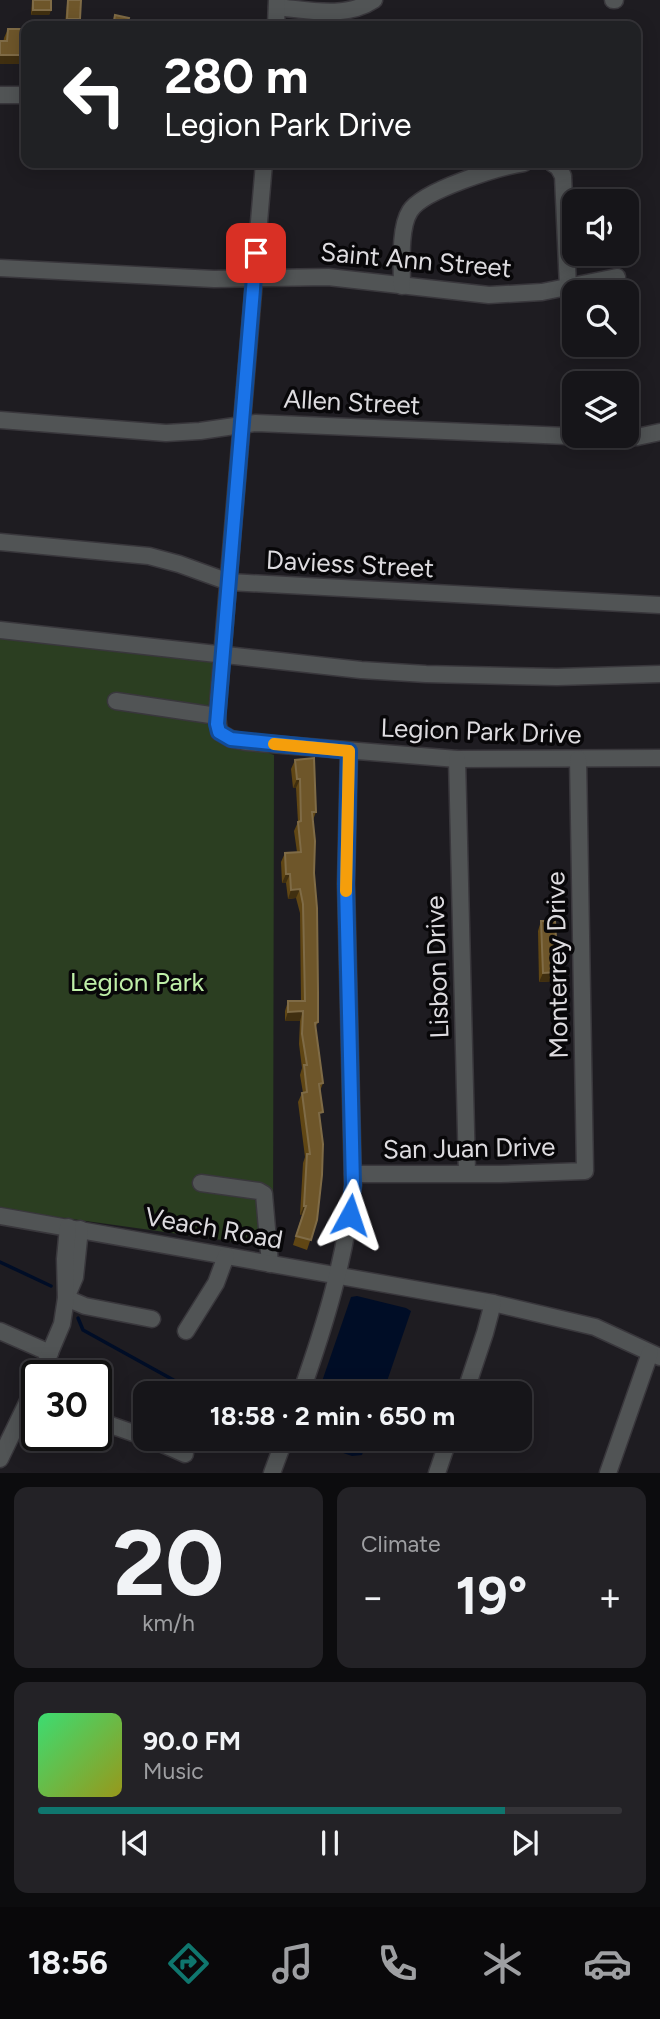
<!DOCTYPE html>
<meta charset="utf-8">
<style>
:root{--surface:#161519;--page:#232226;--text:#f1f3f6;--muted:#9e9fa2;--line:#353438;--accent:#0f766e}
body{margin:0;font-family:Figtree,sans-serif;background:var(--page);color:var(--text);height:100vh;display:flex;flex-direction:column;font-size:26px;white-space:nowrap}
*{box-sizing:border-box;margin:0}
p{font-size:23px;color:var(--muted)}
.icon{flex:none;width:38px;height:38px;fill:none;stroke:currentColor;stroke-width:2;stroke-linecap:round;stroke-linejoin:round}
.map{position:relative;height:1473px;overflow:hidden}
.sheet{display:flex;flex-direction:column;gap:14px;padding:14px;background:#0c0c0e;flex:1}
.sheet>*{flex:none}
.top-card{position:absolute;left:21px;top:21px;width:620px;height:147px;border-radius:14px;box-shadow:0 4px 18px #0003,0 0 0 2px var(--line);background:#202124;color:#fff;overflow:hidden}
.tools{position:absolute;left:562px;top:189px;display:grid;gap:14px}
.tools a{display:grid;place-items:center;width:77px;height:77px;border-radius:14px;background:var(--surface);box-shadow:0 4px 18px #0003,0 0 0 2px var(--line);font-size:35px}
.speed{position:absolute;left:21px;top:1360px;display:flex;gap:14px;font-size:35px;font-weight:700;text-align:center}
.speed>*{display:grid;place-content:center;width:91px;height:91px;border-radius:50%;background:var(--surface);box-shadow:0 4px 18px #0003,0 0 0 2px var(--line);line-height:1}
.speed .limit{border:4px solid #111;border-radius:10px;background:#fff;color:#111}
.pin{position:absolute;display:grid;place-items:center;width:60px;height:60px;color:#fff;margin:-30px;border-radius:14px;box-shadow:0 4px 10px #0006}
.me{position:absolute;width:77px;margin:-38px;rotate:5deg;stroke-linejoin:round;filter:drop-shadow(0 0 5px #0008)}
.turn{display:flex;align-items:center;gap:24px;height:147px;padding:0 28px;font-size:32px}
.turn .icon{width:91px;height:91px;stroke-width:2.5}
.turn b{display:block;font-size:49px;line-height:60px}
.big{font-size:52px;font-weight:700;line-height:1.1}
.sheet .card{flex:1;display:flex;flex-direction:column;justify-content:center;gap:10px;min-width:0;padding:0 24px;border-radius:14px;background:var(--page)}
.sheet .dial{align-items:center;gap:0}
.dial b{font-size:91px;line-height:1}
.song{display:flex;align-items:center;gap:21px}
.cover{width:84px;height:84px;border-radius:10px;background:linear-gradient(135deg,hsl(140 70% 55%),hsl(60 70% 35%))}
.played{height:7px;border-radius:4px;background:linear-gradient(90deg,var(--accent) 80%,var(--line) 80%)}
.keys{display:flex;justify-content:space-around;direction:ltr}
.heat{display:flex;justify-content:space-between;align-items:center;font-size:38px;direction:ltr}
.sheet .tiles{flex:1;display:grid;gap:14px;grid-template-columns:1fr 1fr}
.card:last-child{grid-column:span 2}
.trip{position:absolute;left:133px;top:1381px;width:399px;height:70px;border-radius:14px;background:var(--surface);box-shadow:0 4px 18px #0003,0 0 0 2px var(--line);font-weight:700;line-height:70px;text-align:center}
.tabs{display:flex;height:112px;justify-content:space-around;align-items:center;background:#09080a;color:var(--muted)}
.tabs .icon{width:49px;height:49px}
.tabs .selected{color:var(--accent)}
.tabs b{font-size:32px;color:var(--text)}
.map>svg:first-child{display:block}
.green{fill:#2b3e21}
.water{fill:#000d26}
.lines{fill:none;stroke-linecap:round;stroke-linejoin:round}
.stream{stroke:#000d26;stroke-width:3.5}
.minor-casing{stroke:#39373c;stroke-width:19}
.minor{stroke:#515455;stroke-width:16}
.wall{fill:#604614}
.shaded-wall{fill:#402f10}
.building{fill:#6e562a;stroke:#7f6b46;stroke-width:2}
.route-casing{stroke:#114b97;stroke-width:18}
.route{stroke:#1a73e8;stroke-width:12}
.slow{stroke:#f59e0b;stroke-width:12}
.labels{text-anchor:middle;stroke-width:7;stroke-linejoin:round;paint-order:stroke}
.street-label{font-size:26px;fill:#dddbdf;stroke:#080709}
.park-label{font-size:26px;fill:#bfefa8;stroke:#080709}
</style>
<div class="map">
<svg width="660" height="1473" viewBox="0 0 660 1473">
<rect width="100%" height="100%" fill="#1e1c21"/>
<path class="green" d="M0,630L223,654L224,736L274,755L273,1247L0,1209Z"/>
<g class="water">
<path d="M357,1296L406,1308L411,1311L383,1393H318L351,1297Z"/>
<path d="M307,1439H367L362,1455L352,1456L308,1441Z"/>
</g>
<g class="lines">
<g class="stream">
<path d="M0,1262L51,1286"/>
<path d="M78,1318L83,1330L197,1393"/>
</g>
<g class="minor-casing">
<g id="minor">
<path d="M613,0H615"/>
<path d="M277,7C308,10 346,19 374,0"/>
<path d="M276,26L277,0"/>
<path d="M0,95H26"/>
<path d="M264,163L217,716L219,732L231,739L246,742L457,759L660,758"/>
<path d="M552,163L558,167L563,176L568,288"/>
<path d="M0,268L214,279L328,277L489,295L542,292L617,277"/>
<path d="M402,286C402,266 399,228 410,211C423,190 499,167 524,163"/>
<path d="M0,420L166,433L200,431L256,423L590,437H637L660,432"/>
<path d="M0,542L149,556L179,564L229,582L660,605"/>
<path d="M0,630L361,670L426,674L557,677L660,674"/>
<path d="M116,701L217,716"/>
<path d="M457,759L467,1173"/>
<path d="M353,1174H500L585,1171L578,759"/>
<path d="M201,1183L259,1191L264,1194L270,1264"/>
<path d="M0,1216L493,1303L595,1327L660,1357"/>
<path d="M80,1229L75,1277L66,1298L85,1306L152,1319"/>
<path d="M0,1331L50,1353"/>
<path d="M186,1331L216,1283L226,1256"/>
<path d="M40,1376L62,1324L66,1298L65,1259L68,1227"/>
<path d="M301,1393C325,1325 346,1257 353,1185L346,884L349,751"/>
<path d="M465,1393L485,1333L493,1303"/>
<path d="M96,1420L145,1437"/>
<path d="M149,1438L185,1454"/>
<path d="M0,1459L37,1382"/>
<path d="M272,1473L285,1438"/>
<path d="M437,1473L449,1438"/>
<path d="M608,1473L650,1353"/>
</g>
</g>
<use href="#minor" class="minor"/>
</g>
<g class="wall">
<path d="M32,0L51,10L49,15H31Z"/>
<path d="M68,0L80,19L78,24L65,23L67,4Z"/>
<path d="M8,29H26V64H0L4,38Z"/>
<path d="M295,760L316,812L313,820L318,1022L315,1028L323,1083L320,1091L317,1220L307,1250L293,1245L302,1215H300L303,1163L305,1157L298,1102L302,1093H303L300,1075L302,1068L299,1044L300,1021H285V1011L288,1001H301L300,913L296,898L288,899L286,883H282L281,862L285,853L297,852L294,831L298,822L296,788H293L291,769Z"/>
<path d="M541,921L558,972L555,981L539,982L538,931Z"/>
</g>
<g class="shaded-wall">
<path d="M33,10H51L49,15H31Z"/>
<path d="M67,19H80L78,24L65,23Z"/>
<rect x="0" y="55" width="26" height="9"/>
<path d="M297,779H300L296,788H293Z"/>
<path d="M286,874H290L286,883H282Z"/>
<path d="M300,889L296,898L288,899L291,890Z"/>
<path d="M558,972L555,981L539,982L543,973Z"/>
<path d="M303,1011L300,1021H285L288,1012Z"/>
<path d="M304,1206H306L302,1215H300Z"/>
</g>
<g class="building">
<rect x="33" y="0" width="18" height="10"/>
<path d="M68,0H81L80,19H67Z"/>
<path d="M115,15L129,18L127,26H113Z"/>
<path d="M8,29H26V55H0V41H7Z"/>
<path d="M314,758L316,812H312L315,841L314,873L317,908L318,992V1022L315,1023L323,1083L319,1084L323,1112L319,1113L323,1144L322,1175L317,1220L311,1240L296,1236L306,1206H304L307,1154H310L302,1093L307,1092L304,1065H307L302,1034L303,1011L288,1012V1001H305L303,904L300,889L291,890L290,874H286L285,853L301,852L298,822L301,821L300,779H297L295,760Z"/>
<path d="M541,921H555L558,972L543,973Z"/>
</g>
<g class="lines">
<g class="route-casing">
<path id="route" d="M256,253L217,724L219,732L231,739L349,751L346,884L353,1185L350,1215"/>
</g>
<use href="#route" class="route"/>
<path class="slow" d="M274,744L349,751L346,891"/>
</g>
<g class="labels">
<g class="street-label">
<text transform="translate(416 260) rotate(5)" y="9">Saint Ann Street</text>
<text transform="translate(352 402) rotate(3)" y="9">Allen Street</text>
<text transform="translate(350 564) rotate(3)" y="9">Daviess Street</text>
<text transform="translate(481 731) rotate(2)" y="9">Legion Park Drive</text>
<text transform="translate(557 965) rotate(-91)" y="9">Monterrey Drive</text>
<text transform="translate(437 967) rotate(-92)" y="9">Lisbon Drive</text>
<text transform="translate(469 1148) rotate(-1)" y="9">San Juan Drive</text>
<text transform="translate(214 1228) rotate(10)" y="9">Veach Road</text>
</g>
<g class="park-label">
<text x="137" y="991">Legion Park</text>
</g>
</g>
</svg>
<div class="tools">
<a><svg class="icon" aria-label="sound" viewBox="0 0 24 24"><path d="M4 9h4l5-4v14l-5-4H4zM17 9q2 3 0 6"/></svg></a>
<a><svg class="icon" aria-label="search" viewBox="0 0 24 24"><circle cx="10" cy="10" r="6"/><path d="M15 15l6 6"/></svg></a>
<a><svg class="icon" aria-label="layers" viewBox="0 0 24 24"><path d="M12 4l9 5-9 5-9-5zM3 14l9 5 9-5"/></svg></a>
</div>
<div class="speed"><div class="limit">30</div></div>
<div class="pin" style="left:256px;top:253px;background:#d93025"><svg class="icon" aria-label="arrive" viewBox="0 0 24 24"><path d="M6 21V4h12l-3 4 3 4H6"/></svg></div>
<svg class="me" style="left:350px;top:1215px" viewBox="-20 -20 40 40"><path d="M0-17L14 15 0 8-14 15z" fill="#1a73e8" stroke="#fff" stroke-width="4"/></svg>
<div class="trip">18:58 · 2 min · 650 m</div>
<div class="top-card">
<div class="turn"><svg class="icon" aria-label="left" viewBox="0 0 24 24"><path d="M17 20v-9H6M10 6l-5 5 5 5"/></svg><div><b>280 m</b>Legion Park Drive</div></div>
</div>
</div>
<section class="sheet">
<div class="tiles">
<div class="card dial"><b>20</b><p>km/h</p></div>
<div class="card"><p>Climate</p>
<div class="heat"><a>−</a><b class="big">19°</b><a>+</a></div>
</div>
<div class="card">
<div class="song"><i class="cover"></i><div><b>90.0 FM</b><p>Music</p></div></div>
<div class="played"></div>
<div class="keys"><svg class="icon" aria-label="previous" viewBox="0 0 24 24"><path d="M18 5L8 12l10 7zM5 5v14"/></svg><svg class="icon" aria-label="pause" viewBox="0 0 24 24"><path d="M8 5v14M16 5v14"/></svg><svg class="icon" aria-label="next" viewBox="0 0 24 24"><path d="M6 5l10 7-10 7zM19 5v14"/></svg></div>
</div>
</div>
</section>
<nav class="tabs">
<b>18:56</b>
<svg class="icon selected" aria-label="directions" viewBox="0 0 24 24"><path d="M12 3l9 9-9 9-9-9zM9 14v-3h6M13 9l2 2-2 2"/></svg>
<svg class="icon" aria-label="music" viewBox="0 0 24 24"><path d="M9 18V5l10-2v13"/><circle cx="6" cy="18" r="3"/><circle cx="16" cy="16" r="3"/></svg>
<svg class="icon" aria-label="phone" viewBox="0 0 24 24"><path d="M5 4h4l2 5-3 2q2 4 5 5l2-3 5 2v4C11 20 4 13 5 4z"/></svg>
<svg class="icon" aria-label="climate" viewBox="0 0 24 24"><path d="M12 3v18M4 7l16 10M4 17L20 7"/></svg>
<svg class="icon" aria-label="car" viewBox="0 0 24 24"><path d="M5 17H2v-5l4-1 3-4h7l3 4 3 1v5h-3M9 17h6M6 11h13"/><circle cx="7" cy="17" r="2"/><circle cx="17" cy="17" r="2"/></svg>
</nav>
